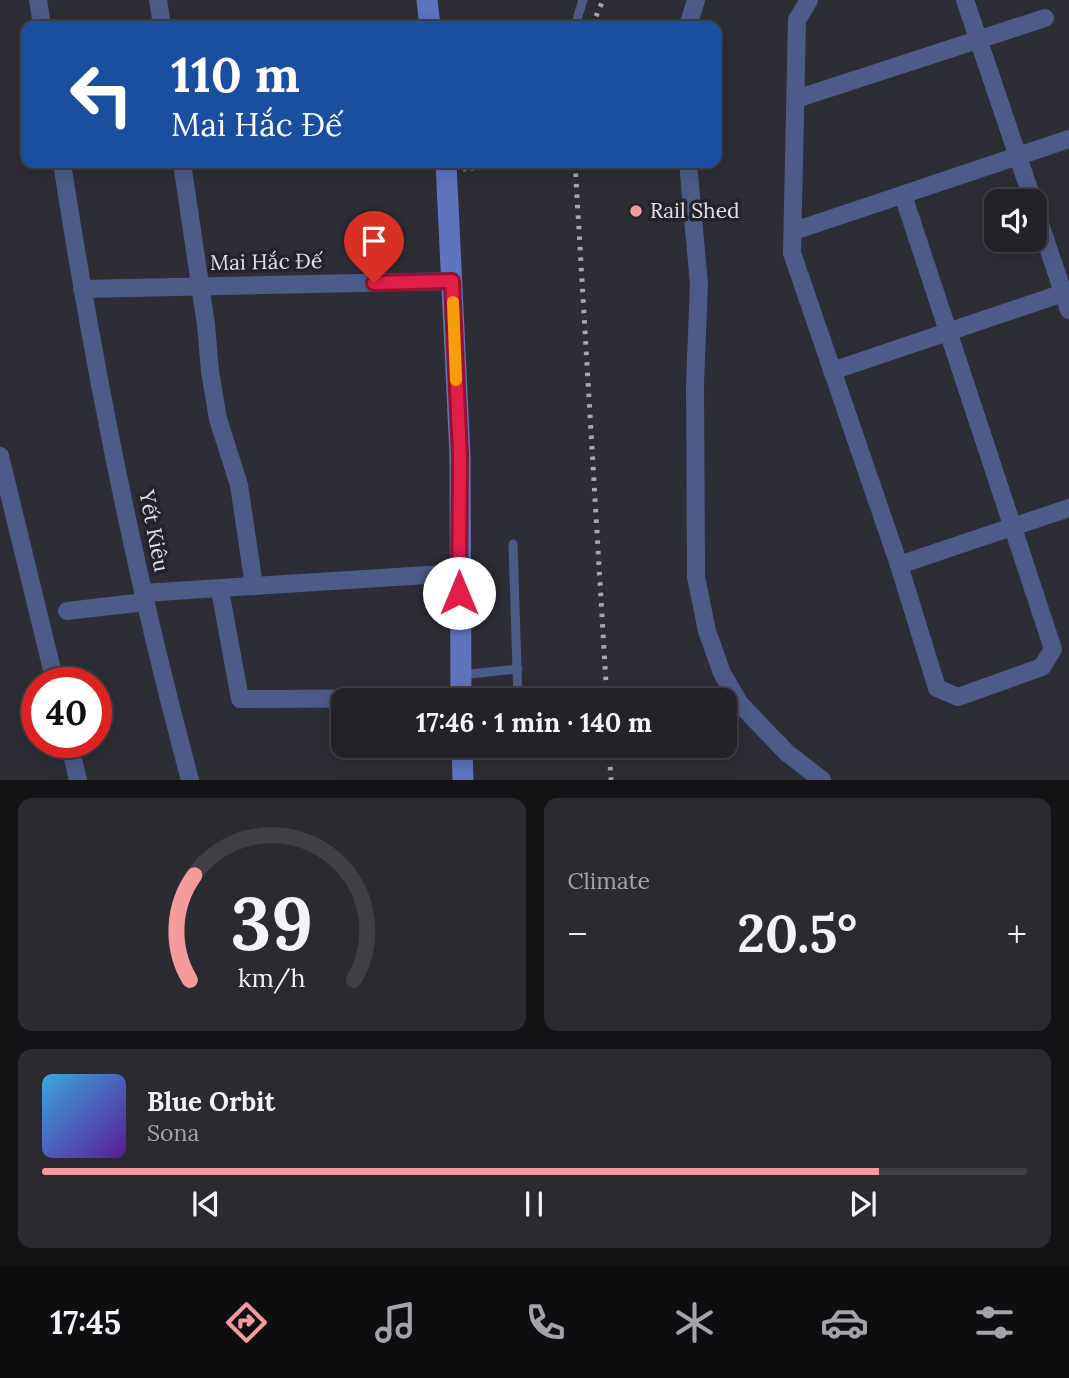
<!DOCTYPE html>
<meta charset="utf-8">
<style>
:root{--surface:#222228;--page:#2a2a30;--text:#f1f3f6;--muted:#a2a4a8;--line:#3f3f45;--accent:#f59b9b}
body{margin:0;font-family:Lora,serif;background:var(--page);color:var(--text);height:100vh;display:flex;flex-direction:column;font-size:26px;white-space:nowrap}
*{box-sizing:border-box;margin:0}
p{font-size:23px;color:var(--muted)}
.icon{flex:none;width:38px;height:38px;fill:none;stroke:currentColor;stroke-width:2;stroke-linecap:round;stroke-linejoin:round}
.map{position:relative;height:780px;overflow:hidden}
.sheet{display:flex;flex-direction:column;gap:18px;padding:18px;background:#131316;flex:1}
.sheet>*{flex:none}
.top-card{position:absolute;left:21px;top:21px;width:700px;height:147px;border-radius:14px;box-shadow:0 4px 18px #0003,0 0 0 2px var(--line);background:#1a4fa0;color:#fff;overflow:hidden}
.fabs{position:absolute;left:984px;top:189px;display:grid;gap:14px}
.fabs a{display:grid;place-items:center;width:63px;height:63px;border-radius:14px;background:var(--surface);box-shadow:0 4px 18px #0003,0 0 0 2px var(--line);font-size:35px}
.speed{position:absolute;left:21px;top:667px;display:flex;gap:14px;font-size:35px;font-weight:700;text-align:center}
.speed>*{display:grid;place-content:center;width:91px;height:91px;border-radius:50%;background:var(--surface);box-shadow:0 4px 18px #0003,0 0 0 2px var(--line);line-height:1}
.speed .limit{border:10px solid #d22;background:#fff;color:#111}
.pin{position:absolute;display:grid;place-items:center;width:60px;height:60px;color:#fff;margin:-72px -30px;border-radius:50% 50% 50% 0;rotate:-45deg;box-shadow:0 0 7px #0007}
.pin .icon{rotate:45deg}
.me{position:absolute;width:77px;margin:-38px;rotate:0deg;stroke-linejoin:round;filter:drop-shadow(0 0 5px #0008)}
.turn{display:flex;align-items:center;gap:24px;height:147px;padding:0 35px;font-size:32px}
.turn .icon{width:91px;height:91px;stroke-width:2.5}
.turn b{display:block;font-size:49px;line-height:60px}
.big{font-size:52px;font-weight:700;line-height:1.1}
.sheet .tile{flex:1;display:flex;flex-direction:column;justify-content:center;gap:10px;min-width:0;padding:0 24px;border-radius:14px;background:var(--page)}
.sheet .dial{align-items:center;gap:0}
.dial svg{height:182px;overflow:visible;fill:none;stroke:var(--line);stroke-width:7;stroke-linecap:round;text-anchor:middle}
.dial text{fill:var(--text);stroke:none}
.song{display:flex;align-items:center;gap:21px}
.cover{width:84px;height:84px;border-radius:10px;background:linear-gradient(135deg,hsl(200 70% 55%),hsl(270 70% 35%))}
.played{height:7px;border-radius:4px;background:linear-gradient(90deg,var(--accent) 85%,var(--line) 85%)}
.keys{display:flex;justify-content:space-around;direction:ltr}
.heat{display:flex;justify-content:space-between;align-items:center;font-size:38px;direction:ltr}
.sheet .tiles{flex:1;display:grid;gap:18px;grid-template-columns:1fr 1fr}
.tile:last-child{grid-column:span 2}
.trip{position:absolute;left:331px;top:688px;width:406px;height:70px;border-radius:14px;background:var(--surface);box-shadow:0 4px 18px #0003,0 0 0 2px var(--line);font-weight:700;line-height:70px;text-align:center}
.tab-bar{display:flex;height:112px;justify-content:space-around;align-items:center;background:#0e0e10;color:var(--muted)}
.tab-bar .icon{width:49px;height:49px}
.tab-bar .current{color:var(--accent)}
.tab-bar b{font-size:32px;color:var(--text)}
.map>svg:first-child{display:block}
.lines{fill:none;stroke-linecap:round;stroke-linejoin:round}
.path{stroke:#6d6d74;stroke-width:3.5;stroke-dasharray:3.5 3.5;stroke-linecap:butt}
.lane{stroke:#4d5b89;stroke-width:9}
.street{stroke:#4d5b89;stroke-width:18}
.secondary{stroke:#5e74bd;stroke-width:21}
.rail{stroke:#a7a7ad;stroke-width:5;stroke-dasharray:3.5 7;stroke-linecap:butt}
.route-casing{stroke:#92132f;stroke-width:18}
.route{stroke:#e11d48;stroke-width:12}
.slow{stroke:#f59e0b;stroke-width:12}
.poi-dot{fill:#f59b9b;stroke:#23232b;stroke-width:2.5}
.labels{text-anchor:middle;stroke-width:7;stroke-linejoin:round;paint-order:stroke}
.poi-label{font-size:21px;fill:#e0e0e5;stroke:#23232b;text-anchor:start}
.street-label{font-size:21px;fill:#e0e0e5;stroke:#23232b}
</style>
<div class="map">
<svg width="1069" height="780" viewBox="0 0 1069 780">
<rect width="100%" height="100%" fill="#2d2d35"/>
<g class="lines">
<path class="path" d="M463,170L533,163"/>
<g class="lane">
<path d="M575,26L583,0"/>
<path d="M513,544L518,700"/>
<path d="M461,675L518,669"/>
</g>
<g class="street">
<path d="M38,0L42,26"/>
<path d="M158,0L162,26"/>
<path d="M809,0L797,20L792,253L899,565L937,688L958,697L1042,667L1053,649L903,195"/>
<path d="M965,0L1033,201"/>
<path d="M688,26L696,0"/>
<path d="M796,99L1045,18"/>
<path d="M62,163C94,370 135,577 190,780"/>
<path d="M182,163L206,325L210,371L218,419L239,485L254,586"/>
<path d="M688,163L699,284L695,384L696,577L707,631L722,673L740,704L787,753L822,780"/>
<path d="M1034,206L1069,310"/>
<path d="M794,231L1069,139"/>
<path d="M82,289L452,281"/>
<path d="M832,371L1069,291"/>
<path d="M0,456L55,682"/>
<path d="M899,565L1069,508"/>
<path d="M220,590L240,699L461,698"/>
<path d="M143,593L459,573"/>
<path d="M67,611L145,602"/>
<path d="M69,742L78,780"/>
</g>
<g class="secondary">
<path d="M427,0L430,26"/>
<path d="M446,163L460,455L461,700"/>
<path d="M462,746L463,780"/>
</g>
<g class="rail">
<path d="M592,26L603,0"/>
<path d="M575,163L607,700"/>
<path d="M609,746L611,780"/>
</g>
</g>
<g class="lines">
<g class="route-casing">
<path id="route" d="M374,283L452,281L460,456L459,593"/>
</g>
<use href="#route" class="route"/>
<path class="slow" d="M453,302L456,380"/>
</g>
<circle class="poi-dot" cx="636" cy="211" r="7"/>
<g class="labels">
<g class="poi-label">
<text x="650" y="218">Rail Shed</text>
</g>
<g class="street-label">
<text transform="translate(266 262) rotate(-1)" y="7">Mai Hắc Đế</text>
<text transform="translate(154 531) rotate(79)" y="7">Yết Kiêu</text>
</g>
</g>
</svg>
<div class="fabs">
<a><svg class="icon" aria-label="sound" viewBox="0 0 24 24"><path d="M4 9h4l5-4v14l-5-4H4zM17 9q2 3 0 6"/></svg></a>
</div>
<div class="speed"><div class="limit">40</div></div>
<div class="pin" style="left:374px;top:283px;background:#d93025"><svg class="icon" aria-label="arrive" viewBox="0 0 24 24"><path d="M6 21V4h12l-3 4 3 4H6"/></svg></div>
<svg class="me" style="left:459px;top:593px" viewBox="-20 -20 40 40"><circle r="19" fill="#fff"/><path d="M0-13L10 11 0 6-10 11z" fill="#e11d48"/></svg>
<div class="trip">17:46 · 1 min · 140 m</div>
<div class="top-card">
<div class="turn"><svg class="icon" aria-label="left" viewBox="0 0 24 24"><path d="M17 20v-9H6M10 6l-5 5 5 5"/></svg><div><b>110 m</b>Mai Hắc Đế</div></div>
</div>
</div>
<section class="sheet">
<div class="tiles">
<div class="tile dial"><svg viewBox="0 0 100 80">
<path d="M14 69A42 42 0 1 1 86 69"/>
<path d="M14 69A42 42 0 0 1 16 23" stroke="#f59b9b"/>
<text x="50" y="56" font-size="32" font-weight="700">39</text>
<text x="50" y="72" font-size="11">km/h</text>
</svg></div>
<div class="tile"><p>Climate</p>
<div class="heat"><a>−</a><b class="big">20.5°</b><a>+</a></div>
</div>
<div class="tile">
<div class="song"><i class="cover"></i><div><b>Blue Orbit</b><p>Sona</p></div></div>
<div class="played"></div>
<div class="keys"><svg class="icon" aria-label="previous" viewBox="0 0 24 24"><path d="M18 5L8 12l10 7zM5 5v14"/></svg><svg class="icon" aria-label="pause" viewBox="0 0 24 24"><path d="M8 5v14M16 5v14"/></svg><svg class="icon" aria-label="next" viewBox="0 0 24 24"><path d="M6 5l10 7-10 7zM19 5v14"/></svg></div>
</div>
</div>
</section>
<nav class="tab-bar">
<b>17:45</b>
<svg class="icon current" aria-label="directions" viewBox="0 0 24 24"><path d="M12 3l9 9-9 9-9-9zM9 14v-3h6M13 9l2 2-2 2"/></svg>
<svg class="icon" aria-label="music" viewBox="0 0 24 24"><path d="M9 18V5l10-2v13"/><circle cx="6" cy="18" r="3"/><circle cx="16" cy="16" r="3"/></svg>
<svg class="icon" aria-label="phone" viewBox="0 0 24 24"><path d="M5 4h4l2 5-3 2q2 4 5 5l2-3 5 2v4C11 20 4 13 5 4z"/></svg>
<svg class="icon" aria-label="climate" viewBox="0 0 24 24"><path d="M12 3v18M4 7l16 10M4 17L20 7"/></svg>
<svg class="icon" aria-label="car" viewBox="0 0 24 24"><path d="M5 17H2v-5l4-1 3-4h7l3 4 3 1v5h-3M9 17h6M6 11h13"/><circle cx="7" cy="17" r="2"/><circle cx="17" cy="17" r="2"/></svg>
<svg class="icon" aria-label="filters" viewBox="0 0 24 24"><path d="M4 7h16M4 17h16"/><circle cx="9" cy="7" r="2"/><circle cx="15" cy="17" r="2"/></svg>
</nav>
